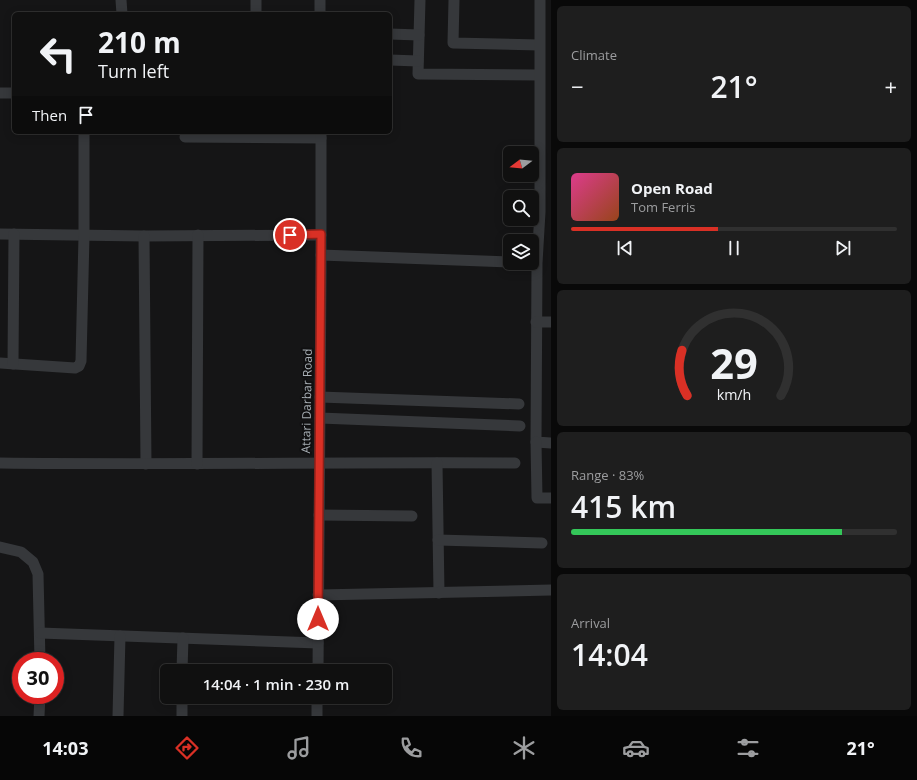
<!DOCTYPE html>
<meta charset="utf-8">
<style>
:root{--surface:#101010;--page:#1e1e1e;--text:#f1f3f6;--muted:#9c9d9f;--line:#303030;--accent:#d93025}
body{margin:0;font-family:"Open Sans",sans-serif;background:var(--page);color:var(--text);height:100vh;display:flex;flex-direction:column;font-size:15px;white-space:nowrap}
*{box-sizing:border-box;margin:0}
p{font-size:13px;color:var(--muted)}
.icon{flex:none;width:22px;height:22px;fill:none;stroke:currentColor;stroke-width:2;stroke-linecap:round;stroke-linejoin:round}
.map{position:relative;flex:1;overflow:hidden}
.side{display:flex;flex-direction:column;gap:6px;padding:6px;background:#090909;width:366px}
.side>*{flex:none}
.guide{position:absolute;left:12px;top:12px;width:380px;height:122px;border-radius:6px;box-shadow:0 2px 10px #0003,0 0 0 1px var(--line);background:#101010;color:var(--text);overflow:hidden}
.needle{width:26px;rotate:254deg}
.buttons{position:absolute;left:503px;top:146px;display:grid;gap:8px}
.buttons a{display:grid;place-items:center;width:36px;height:36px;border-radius:6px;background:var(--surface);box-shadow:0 2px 10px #0003,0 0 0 1px var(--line);font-size:20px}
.speed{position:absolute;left:12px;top:652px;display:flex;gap:8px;font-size:20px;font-weight:700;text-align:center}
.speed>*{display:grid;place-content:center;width:52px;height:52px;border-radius:50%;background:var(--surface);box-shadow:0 2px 10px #0003,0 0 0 1px var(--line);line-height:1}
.speed .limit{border:6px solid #d22;background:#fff;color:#111}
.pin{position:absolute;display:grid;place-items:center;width:34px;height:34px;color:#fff;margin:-17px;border:2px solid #fff;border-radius:50%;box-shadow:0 1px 4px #0007}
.me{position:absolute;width:44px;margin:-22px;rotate:0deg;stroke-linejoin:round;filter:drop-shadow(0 0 3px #0008)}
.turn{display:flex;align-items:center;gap:14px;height:84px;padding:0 20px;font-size:18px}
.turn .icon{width:52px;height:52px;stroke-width:2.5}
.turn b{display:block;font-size:28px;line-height:34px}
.then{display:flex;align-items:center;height:38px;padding:0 20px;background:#0003;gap:8px;font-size:15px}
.big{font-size:30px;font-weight:600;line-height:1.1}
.side .card{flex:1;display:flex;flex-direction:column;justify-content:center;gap:6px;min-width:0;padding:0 14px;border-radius:6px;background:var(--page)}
.side .dial{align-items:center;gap:0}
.dial svg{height:104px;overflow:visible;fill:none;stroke:var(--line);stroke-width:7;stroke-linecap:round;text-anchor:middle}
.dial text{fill:var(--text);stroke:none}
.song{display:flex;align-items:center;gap:12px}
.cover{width:48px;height:48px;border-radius:6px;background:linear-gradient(135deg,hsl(330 70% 55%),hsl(20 70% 35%))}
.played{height:4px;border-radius:2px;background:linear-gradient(90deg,var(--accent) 45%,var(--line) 45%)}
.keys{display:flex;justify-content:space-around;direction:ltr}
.heat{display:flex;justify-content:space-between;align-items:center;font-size:22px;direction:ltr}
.charge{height:6px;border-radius:3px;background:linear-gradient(90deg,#34c759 83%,var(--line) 0)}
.trip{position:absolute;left:160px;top:664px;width:232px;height:40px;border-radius:6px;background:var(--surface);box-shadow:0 2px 10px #0003,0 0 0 1px var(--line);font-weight:600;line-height:40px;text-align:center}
.dock{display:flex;height:64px;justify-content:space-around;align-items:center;background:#060606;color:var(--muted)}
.dock .icon{width:28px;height:28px}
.dock .selected{color:var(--accent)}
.dock b{font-size:18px;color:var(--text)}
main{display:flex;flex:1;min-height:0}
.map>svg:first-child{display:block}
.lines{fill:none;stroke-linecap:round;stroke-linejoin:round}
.street{stroke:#36383b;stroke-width:11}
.route-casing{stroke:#8d1f18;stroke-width:10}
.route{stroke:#d93025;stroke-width:7}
.labels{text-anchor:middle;stroke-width:4;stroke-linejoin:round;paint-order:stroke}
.street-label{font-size:12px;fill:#a8afb5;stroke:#101011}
</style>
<main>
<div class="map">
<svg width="551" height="716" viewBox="0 0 551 716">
<rect width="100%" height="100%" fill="#151516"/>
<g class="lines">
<g class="street">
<path d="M121,0L122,14"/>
<path d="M420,0L418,74L539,75"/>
<path d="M454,0L453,43L539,45"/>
<path d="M540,0V212L537,263L536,442L551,443"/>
<path d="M256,14V0"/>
<path d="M320,14V0"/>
<path d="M390,34L419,35"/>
<path d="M390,60L418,61"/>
<path d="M0,93H14"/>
<path d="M185,137L321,138"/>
<path d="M0,234L144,236L321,235"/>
<path d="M144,236L146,464"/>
<path d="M321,255L510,262"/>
<path d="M536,322H551"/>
<path d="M0,363L75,368L79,366L81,361L84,236V132"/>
<path d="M13,364L14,234"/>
<path d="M320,397L519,404"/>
<path d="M320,418L520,426"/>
<path d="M536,442L537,498H551"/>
<path d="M0,463C172,465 343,462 515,463"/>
<path d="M437,463L439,593"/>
<path d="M197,464L198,235"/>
<path d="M319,515L412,516"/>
<path d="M438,540L542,543"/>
<path d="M0,547L21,552L33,562L38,574L40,661"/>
<path d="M318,595L551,590"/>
<path d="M40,633L318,643"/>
<path d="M182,671L183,638"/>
<path d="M318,671L321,273V132"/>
<path d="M39,716L40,695"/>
<path d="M118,716L120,636"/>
<path d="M182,716V697"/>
<path d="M317,716V697"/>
</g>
</g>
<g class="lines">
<g class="route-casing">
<path id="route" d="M290,235L321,234L318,619"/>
</g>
<use href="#route" class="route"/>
</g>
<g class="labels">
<g class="street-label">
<text transform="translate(307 401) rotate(-89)" y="4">Attari Darbar Road</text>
</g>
</g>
</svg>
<div class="buttons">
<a><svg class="needle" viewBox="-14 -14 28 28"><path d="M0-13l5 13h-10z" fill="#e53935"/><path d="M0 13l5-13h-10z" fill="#9c9d9f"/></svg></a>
<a><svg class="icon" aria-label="search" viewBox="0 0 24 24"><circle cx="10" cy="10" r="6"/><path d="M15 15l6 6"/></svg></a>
<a><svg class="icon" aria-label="layers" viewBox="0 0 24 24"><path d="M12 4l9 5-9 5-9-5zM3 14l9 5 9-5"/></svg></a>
</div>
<div class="speed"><div class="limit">30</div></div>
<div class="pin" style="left:290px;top:235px;background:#d93025"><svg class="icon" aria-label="arrive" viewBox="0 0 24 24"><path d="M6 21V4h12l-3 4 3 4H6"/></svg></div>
<svg class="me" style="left:318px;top:619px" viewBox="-20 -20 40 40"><circle r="19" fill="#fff"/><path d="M0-13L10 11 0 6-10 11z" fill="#d93025"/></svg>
<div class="trip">14:04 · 1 min · 230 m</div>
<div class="guide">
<div class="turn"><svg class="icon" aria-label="left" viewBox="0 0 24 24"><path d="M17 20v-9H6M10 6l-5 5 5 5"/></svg><div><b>210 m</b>Turn left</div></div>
<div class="then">Then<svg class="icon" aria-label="arrive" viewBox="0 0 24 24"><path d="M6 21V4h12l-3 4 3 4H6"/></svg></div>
</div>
</div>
<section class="side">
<div class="card"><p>Climate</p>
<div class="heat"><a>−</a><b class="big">21°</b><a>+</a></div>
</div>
<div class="card">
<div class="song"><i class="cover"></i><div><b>Open Road</b><p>Tom Ferris</p></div></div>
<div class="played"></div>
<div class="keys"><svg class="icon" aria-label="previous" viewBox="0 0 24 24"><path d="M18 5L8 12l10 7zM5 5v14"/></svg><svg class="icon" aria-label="pause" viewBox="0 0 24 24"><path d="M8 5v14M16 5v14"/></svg><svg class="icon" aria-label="next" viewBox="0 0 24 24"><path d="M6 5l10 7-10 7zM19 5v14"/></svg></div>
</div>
<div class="card dial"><svg viewBox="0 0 100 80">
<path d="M14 69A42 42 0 1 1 86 69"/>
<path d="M14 69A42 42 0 0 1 10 34" stroke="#d93025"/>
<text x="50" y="56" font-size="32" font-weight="700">29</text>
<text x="50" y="72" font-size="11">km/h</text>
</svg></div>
<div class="card"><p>Range · 83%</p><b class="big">415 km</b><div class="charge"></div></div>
<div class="card"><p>Arrival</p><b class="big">14:04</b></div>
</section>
</main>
<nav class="dock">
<b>14:03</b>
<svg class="icon selected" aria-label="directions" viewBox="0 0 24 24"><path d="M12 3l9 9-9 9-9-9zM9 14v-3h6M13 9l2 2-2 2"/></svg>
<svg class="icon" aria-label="music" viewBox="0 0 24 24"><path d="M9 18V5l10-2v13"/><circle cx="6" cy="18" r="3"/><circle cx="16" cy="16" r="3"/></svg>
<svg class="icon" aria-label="phone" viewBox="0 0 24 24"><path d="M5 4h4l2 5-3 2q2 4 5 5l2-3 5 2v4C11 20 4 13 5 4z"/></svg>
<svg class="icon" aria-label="climate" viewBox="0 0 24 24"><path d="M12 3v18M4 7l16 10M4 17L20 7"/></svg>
<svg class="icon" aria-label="car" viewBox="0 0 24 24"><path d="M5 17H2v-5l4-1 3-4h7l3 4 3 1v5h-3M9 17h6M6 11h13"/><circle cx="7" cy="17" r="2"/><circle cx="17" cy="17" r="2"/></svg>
<svg class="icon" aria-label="filters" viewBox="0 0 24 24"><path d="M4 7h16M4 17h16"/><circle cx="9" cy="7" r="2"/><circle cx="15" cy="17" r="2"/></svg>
<b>21°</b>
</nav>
